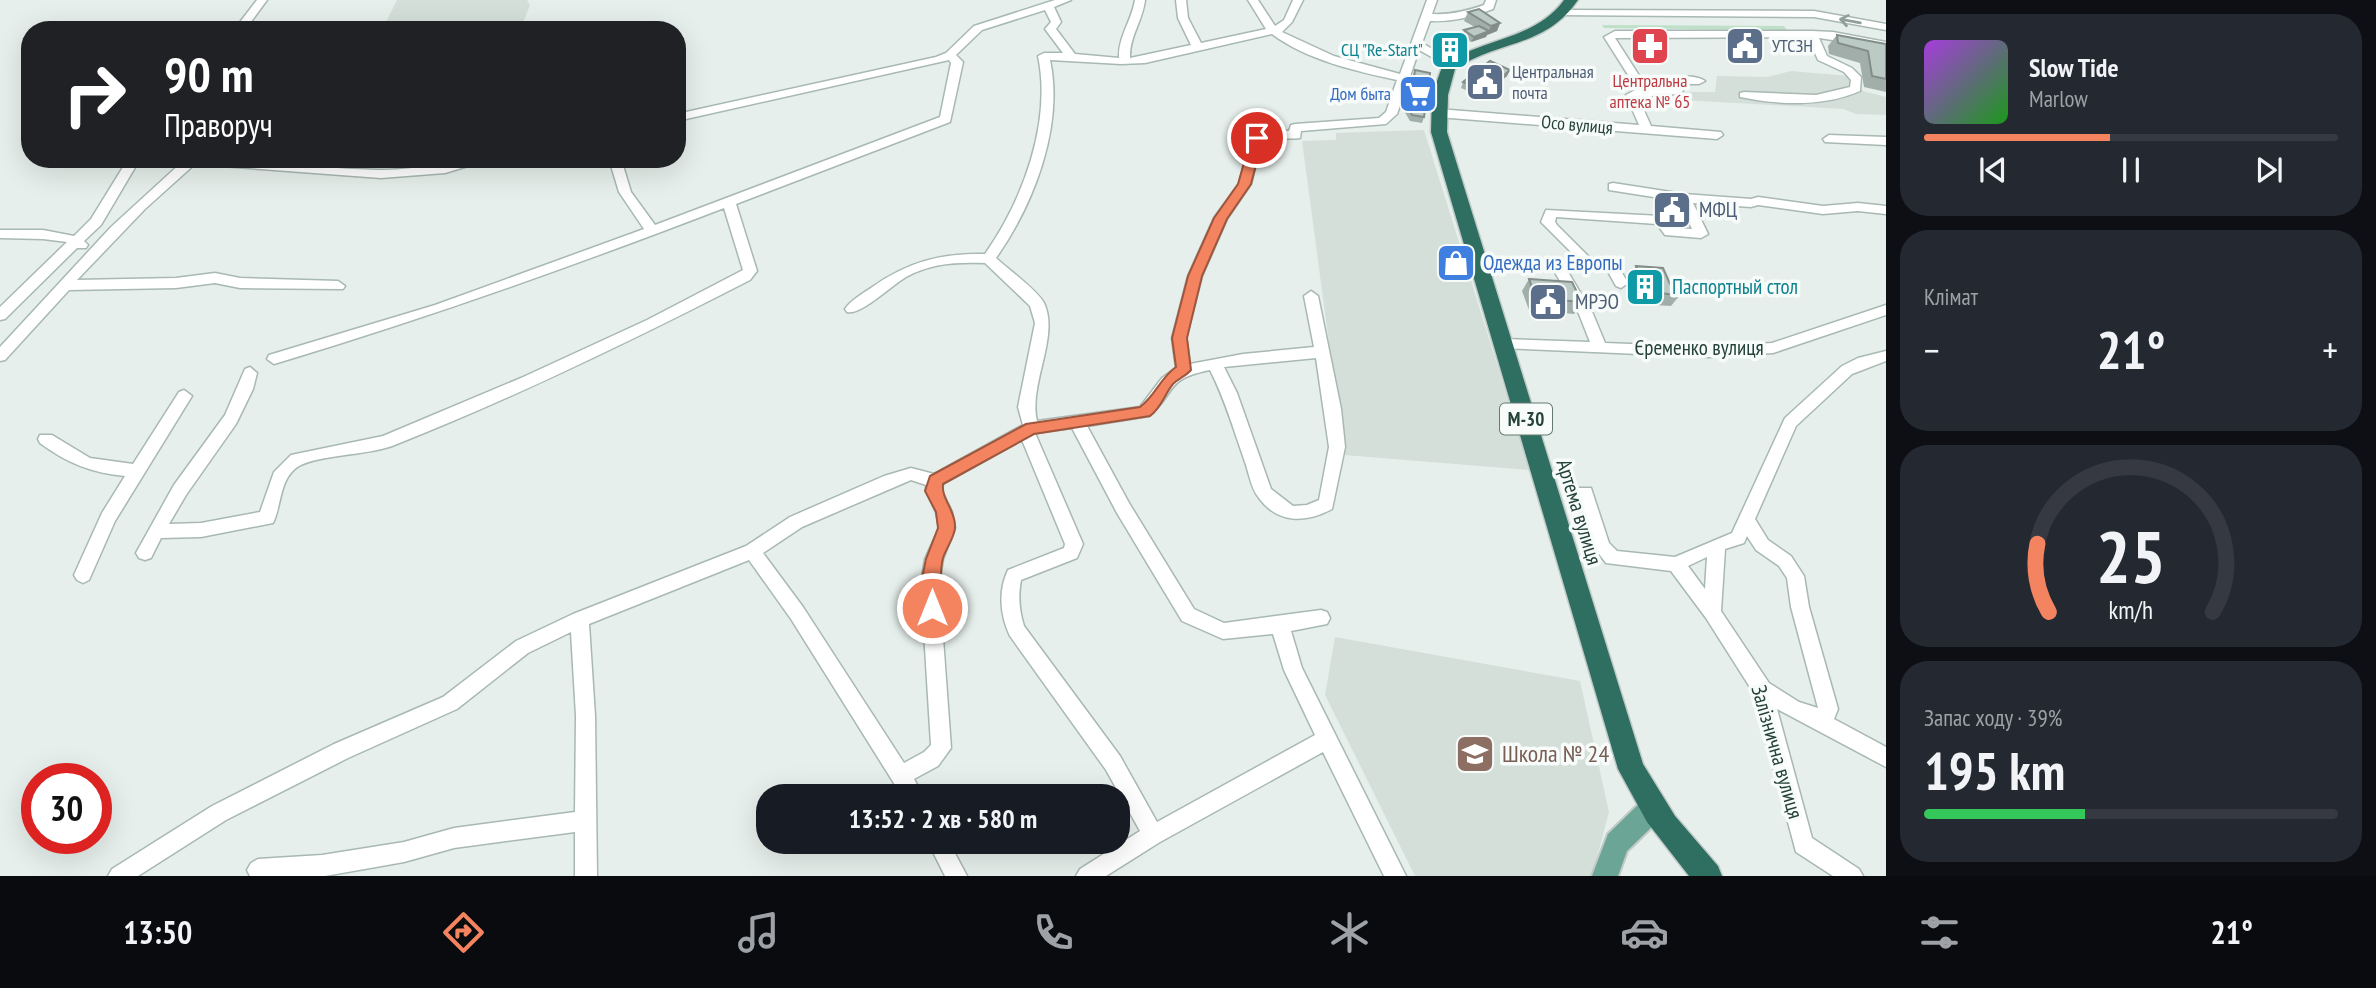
<!DOCTYPE html>
<html lang="uk">
<meta charset="utf-8">
<style>
:root{--surface:#171b24;--page:#242831;--text:#f1f3f6;--muted:#9ea1a6;--line:#363941;--accent:#f4845f}
body{margin:0;font-family:"PT Sans Narrow",sans-serif;background:var(--page);color:var(--text);height:100vh;display:flex;flex-direction:column;font-size:26px;white-space:nowrap}
*{box-sizing:border-box;margin:0}
p{font-size:23px;color:var(--muted)}
.icon{flex:none;width:38px;height:38px;fill:none;stroke:currentColor;stroke-width:2;stroke-linecap:round;stroke-linejoin:round}
.map{position:relative;flex:1;overflow:hidden}
.side{display:flex;flex-direction:column;gap:14px;padding:14px;background:#0d0f14;width:490px}
.side>*{flex:none}
.guide{position:absolute;left:21px;top:21px;width:665px;height:147px;border-radius:28px;box-shadow:0 7px 28px #0002;background:#202124;color:#fff;overflow:hidden}
.speed{position:absolute;left:21px;top:763px;display:flex;gap:14px;font-size:35px;font-weight:700;text-align:center}
.speed>*{display:grid;place-content:center;width:91px;height:91px;border-radius:50%;background:var(--surface);box-shadow:0 7px 28px #0002;line-height:1}
.speed .limit{border:10px solid #d22;background:#fff;color:#111}
.pin{position:absolute;display:grid;place-items:center;width:60px;height:60px;color:#fff;margin:-30px;border:4px solid #fff;border-radius:50%;box-shadow:0 2px 7px #0007}
.me{position:absolute;width:77px;margin:-38px;rotate:0deg;stroke-linejoin:round;filter:drop-shadow(0 0 5px #0008)}
.turn{display:flex;align-items:center;gap:24px;height:147px;padding:0 28px;font-size:32px}
.turn .icon{width:91px;height:91px;stroke-width:2.5}
.turn b{display:block;font-size:49px;line-height:60px}
.big{font-size:52px;font-weight:800;line-height:1.1}
.side .tile{flex:1;display:flex;flex-direction:column;justify-content:center;gap:10px;min-width:0;padding:0 24px;border-radius:28px;background:var(--page)}
.side .dial{align-items:center;gap:0}
.dial svg{height:182px;overflow:visible;fill:none;stroke:var(--line);stroke-width:7;stroke-linecap:round;text-anchor:middle}
.dial text{fill:var(--text);stroke:none}
.song{display:flex;align-items:center;gap:21px}
.cover{width:84px;height:84px;border-radius:10px;background:linear-gradient(135deg,hsl(280 70% 55%),hsl(120 70% 35%))}
.played{height:7px;border-radius:4px;background:linear-gradient(90deg,var(--accent) 45%,var(--line) 45%)}
.keys{display:flex;justify-content:space-around;direction:ltr}
.heat{display:flex;justify-content:space-between;align-items:center;font-size:38px;direction:ltr}
.charge{height:10px;border-radius:5px;background:linear-gradient(90deg,#34c759 39%,var(--line) 0)}
.trip{position:absolute;left:756px;top:784px;width:374px;height:70px;border-radius:28px;background:var(--surface);box-shadow:0 7px 28px #0002;font-weight:800;line-height:70px;text-align:center}
.menu{display:flex;height:112px;justify-content:space-around;align-items:center;background:#090b0e;color:var(--muted)}
.menu .icon{width:49px;height:49px}
.menu .current{color:var(--accent)}
.menu b{font-size:32px;color:var(--text)}
main{display:flex;flex:1;min-height:0}
.map>svg:first-child{display:block}
.built{fill:#d4dfda}
.green{fill:#bfe0c8}
.lines{fill:none;stroke-linecap:round;stroke-linejoin:round}
.minor-casing{stroke:#a8b8b2;stroke-width:3}
.major-casing{stroke:#c2cac8;stroke-width:4}
.highway-casing{stroke:#c2cac8;stroke-width:3}
.minor{fill:#fff;fill-rule:evenodd}
.major{fill:#6aa596;fill-rule:evenodd}
.highway{fill:#2f6f62;fill-rule:evenodd}
.wall{fill:#a1aea9}
.shaded-wall{fill:#838d89}
.building{fill:#bbcac4;stroke:#838d89;stroke-width:2}
.oneway{stroke:#92a09c}
.route{fill:#f4845f;stroke:#9f563e;stroke-width:2}
.labels{text-anchor:middle;stroke-width:7;stroke-linejoin:round;paint-order:stroke}
.far-service-label{font-size:18px;fill:#4e5e75;stroke:#f7fbf9;text-anchor:start}
.far-culture-label{font-size:18px;fill:#0d838f;stroke:#f7fbf9;text-anchor:end}
.far-health-label{font-size:18px;fill:#be3a42;stroke:#f7fbf9}
.far-shop-label{font-size:18px;fill:#366cbe;stroke:#f7fbf9;text-anchor:end}
.far-street-label{font-size:18px;fill:#24423a;stroke:#f7fbf9}
.shield{fill:#f7fbf9;stroke:#637a73;stroke-width:2}
.shield-label{font-size:19px;font-weight:bold;fill:#24423a}
.service-label{font-size:21px;fill:#4e5e75;stroke:#f7fbf9;text-anchor:start}
.shop-label{font-size:21px;fill:#366cbe;stroke:#f7fbf9;text-anchor:start}
.culture-label{font-size:21px;fill:#0d838f;stroke:#f7fbf9;text-anchor:start}
.street-label{font-size:21px;fill:#24423a;stroke:#f7fbf9}
.near-education-label{font-size:24px;fill:#785e54;stroke:#f7fbf9;text-anchor:start}
</style>
<main>
<div class="map">
<svg width="1886" height="876" viewBox="0 0 1886 876">
<rect width="100%" height="100%" fill="#e6efeb"/>
<g class="built">
<path d="M397,0H527L530,5L520,30H382Z"/>
<path d="M1791,71L1849,76L1863,91L1886,97V115L1856,114L1843,109L1666,99L1663,92H1715L1717,76L1767,77Z"/>
<path d="M1424,130L1530,470L1344,455L1302,141L1336,140V133Z"/>
<path d="M1335,637L1580,681L1609,812L1592,876H1415L1325,695Z"/>
</g>
<path class="green" d="M1602,25L1784,26L1787,30L1604,28Z"/>
<g class="lines">
<g class="minor-casing">
<g id="minor">
<path d="M257,0H267L245,30H234Z"/>
<path d="M1055,0H1071L1054,7L1061,22L1056,29L1075,54L1119,58C1118,37 1132,20 1135,0H1145C1143,20 1129,37 1130,58L1191,45L1178,18L1176,0H1186L1188,18L1201,43L1266,29L1248,0H1258L1275,26L1284,20L1293,0H1303L1292,22L1282,32L1334,56L1400,74L1427,0H1437L1432,14C1451,15 1467,11 1484,5L1486,0H1496L1493,9C1472,17 1452,22 1430,21L1422,43L1458,64L1448,66L1419,50L1397,114L1386,124L1301,131L1300,138C1287,140 1275,136 1262,139L1251,184L1227,219L1202,276L1186,338L1190,364L1243,354L1314,347L1304,296L1311,291L1318,296L1341,409L1345,447L1332,509C1306,523 1278,524 1259,498C1251,489 1249,473 1245,462C1234,431 1225,399 1210,370C1164,379 1177,392 1149,416L1087,426L1129,503L1194,609L1224,623L1321,610L1327,612L1330,618L1327,624L1291,631L1302,668L1406,876H1384L1323,752L1160,842L1106,876H1076L1080,869L1140,831L1106,770L1010,636C1000,615 998,591 1008,570L1064,548L1065,544L1022,440L943,484L942,491L952,512L955,528L943,559L939,583L951,748L938,766L914,779L923,796H902L791,619L749,560L589,624L595,716L597,876H575V832L454,848L404,862L325,876H250L247,870L251,863L258,859L322,855L404,842L454,828L575,812L576,716L571,632L528,653L457,709L348,758L226,820L138,876H108L112,869L212,806L334,744L443,697L516,641L573,614L746,546L790,517L884,476L911,468L934,474L1023,425L1018,407L1035,323L1030,306L985,263C957,262 931,263 906,277C892,285 860,316 847,312L845,309C851,300 862,294 871,288C907,262 941,253 985,254C1023,200 1052,122 1038,56L1044,53H1063L1045,29L1051,22L1045,10L982,30L956,55L963,62L950,122L736,204L757,271L750,280C633,340 514,398 392,446C367,455 319,455 299,466C279,478 282,505 273,523L201,537L161,538L151,558L145,560L139,558L136,553L174,485L225,415L245,369L250,367L257,373L253,389L236,424L186,495L169,524L201,523L260,512L274,472L291,455L383,436L521,378L647,320L743,270L724,208C576,265 427,318 274,364L267,359L269,355L435,305L644,229L619,192L609,159H621L631,192L655,225L940,117L951,63L949,60L677,121V114L936,57L946,53L974,26ZM1272,34C1307,60 1355,71 1397,80L1386,112L1379,118L1295,124L1291,125L1289,131L1271,129L1253,134L1239,184L1214,218L1188,276L1172,338L1176,368L1162,378L1140,407L1037,421C1028,384 1060,337 1044,303C1037,290 1009,270 996,258C1034,204 1064,126 1050,60L1121,64L1145,63ZM1316,358L1329,447L1319,500L1307,505L1293,506L1271,489L1237,393L1224,367ZM1072,428L1117,513L1182,621L1223,639L1273,634L1284,670L1315,735L1157,822L1120,756L1024,626C1019,610 1018,596 1021,580L1077,558L1083,544L1035,433ZM911,480L926,485V491L936,512L939,528L925,559L921,583L931,745L924,752L904,763L803,607L763,553L802,527Z"/>
<path d="M1562,10L1814,11L1886,24V30L1814,17L1558,15L1557,13Z"/>
<path d="M1812,31L1833,32L1886,42V48L1819,38L1827,56L1852,68L1861,77L1860,91C1824,107 1778,105 1740,97V93L1744,92L1816,95L1850,87L1851,80L1844,72L1818,60L1808,37L1615,38L1647,88H1670L1668,81C1676,75 1697,75 1705,81L1699,84H1681L1683,91L1677,94L1638,97L1651,126L1721,132L1723,135L1717,139L1438,117L1432,113L1438,109L1639,125L1626,95L1637,89L1604,37L1615,31Z"/>
<path d="M1829,135L1886,137V145L1825,142L1823,139Z"/>
<path d="M128,159H140L101,225L84,241L88,245L86,248H77L5,319L0,320V307L67,242L43,239L0,238V230H43L74,236L91,219Z"/>
<path d="M179,159C246,159 312,168 378,170C417,171 453,159 491,159L445,173L381,178L195,164L145,209L77,280L176,278L215,273L240,278L338,281L345,286L343,289L240,288L215,283L176,288L69,290L5,360L0,361V347L111,227L182,162Z"/>
<path d="M1613,183L1684,194L1751,199L1758,197L1823,206L1858,203L1886,206V214L1858,211L1823,214L1758,205L1751,207L1693,203L1708,234L1701,238L1665,235L1657,224L1556,217L1555,222L1557,225L1591,259L1615,261L1628,283L1621,288L1616,286L1606,268H1587L1568,272L1593,314L1605,343L1709,347L1772,343L1886,305V315L1773,353L1709,357L1500,348L1498,344L1505,339L1590,342L1579,314L1553,269L1555,266L1579,260L1541,222L1546,210L1661,216L1666,217L1674,228L1692,229L1679,201L1609,190V184Z"/>
<path d="M1886,351V361L1852,374L1796,426L1755,519L1768,540L1791,556L1804,576L1809,607L1838,709L1834,719L1886,747V767L1777,709L1812,838L1859,869L1863,876H1833L1796,852L1753,692L1706,618L1671,571L1606,563L1593,546L1577,493L1579,488H1591L1609,543L1617,551L1675,557L1732,533L1785,418L1842,366L1858,358ZM1747,536L1756,550L1779,566L1787,578L1791,607L1818,708L1799,702L1769,683L1721,611L1725,549L1744,543ZM1707,557L1705,589L1688,566Z"/>
<path d="M184,390L192,396L115,521L89,580L83,583L77,580L74,575L102,513L125,476C92,473 67,463 40,443L38,439L40,435H52L90,458L133,464L179,392Z"/>
<path d="M928,842H949L967,876H945Z"/>
</g>
</g>
<g class="major-casing">
<path id="major" d="M1652,797L1661,800L1664,809L1661,818L1627,851L1618,876H1592L1608,834L1643,800Z"/>
</g>
<g class="highway-casing">
<path id="highway" d="M1564,0H1578C1545,48 1499,40 1455,69L1448,95L1447,132L1643,764L1675,816L1718,866L1722,876H1689L1647,822L1618,769L1431,132L1432,95L1443,64C1482,39 1536,39 1564,0Z"/>
</g>
<use href="#minor" class="minor"/>
<use href="#major" class="major"/>
<use href="#highway" class="highway"/>
</g>
<g class="wall">
<path d="M1468,12L1500,23L1497,31L1487,35L1486,37L1471,42L1462,36L1464,30L1475,27L1464,21Z"/>
<path d="M1837,35L1886,44V92L1864,87L1860,63L1829,54L1828,46Z"/>
<path d="M1415,70L1424,117L1422,123L1410,121L1403,109L1405,103L1409,104L1413,76Z"/>
<path d="M1507,76L1482,97L1461,88L1463,82Z"/>
<path d="M1658,201L1689,222L1687,225L1674,224L1668,215L1661,213L1656,204Z"/>
<path d="M1636,266L1670,284L1680,295L1671,306L1639,304L1628,278Z"/>
<path d="M1529,279L1582,302L1574,314L1529,310L1522,291Z"/>
</g>
<g class="shaded-wall">
<path d="M1500,23L1497,31L1487,35L1491,26Z"/>
<path d="M1489,31L1486,37L1471,42L1474,37Z"/>
<path d="M1510,70L1507,76L1482,97L1485,91Z"/>
</g>
<g class="building">
<path d="M1479,9L1500,23L1491,26L1468,12Z"/>
<path d="M1479,26L1489,31L1474,37L1464,30Z"/>
<path d="M1837,35L1886,44V79L1872,76L1868,51L1838,43Z"/>
<path d="M1490,61L1510,70L1485,91L1463,82Z"/>
<path d="M1415,70L1430,73L1424,117L1412,115L1405,103L1410,104Z"/>
<path d="M1658,201H1680L1689,222L1676,221L1670,213L1663,210Z"/>
<path d="M1636,266L1663,268L1670,284H1675L1680,295L1647,292Z"/>
<path d="M1529,279L1572,282L1582,302L1536,298Z"/>
</g>
<defs><path id="oneway-shaft" d="M-6 0H5M1.5-3L5.5 0L1.5 3" fill="none" stroke-width="1.6" stroke-linecap="round" stroke-linejoin="round" transform="scale(1.75)"/></defs>
<use class="oneway" href="#oneway-shaft" transform="translate(1850 21) rotate(-170)"/>
<path class="route" d="M1257,134L1263,138L1251,184L1227,219L1202,276L1187,338L1191,370C1186,376 1179,378 1173,384C1164,395 1162,407 1150,416L1034,434L943,484C941,499 956,511 955,527C955,537 946,548 943,558C938,575 944,601 938,613L932,616L926,613L921,583L926,559L938,528L936,512L925,491L930,476L1026,424L1140,407C1156,395 1160,378 1176,367L1172,338L1188,276L1214,218L1238,184L1251,138Z"/>
<defs>
<g id="pharmacy-square" transform="scale(2.0125)"><rect x="-9" y="-9" width="18" height="18" rx="4" fill="#e0444e" stroke="#f7fbf9"/><path d="M-2-6h4v4h4v4h-4v4h-4v-4h-4v-4h4Z" fill="#fff"/></g>
<g id="civic-square" transform="scale(2.0125)"><rect x="-9" y="-9" width="18" height="18" rx="4" fill="#5c6f8a" stroke="#f7fbf9"/><path d="M-.6-6.5H3V-4.5H.6V-3L4-1V1h2V6H-6V1h2V-1L-.6-3ZM-1.2 2.5V6h2.4V2.5Z" fill="#fff"/></g>
<g id="building-square" transform="scale(2.0125)"><rect x="-9" y="-9" width="18" height="18" rx="4" fill="#0f9aa8" stroke="#f7fbf9"/><path d="M-4-6H4V6H1V3H-1V6H-4ZM-2.5-4.3h1.7v1.8h-1.7ZM.8-4.3h1.7v1.8H.8ZM-2.5-1h1.7V.8h-1.7ZM.8-1h1.7V.8H.8Z" fill="#fff"/></g>
<g id="supermarket-square" transform="scale(2.0125)"><rect x="-9" y="-9" width="18" height="18" rx="4" fill="#3f7fe0" stroke="#f7fbf9"/><path d="M-6-5.5h2.5l.6 2H6L4.5 2H-2.5L-4.4-4H-6ZM-1.5 3.2a1.3 1.3 0 1 0 .1 0ZM3 3.2a1.3 1.3 0 1 0 .1 0Z" fill="#fff"/></g>
<g id="shop-square" transform="scale(2.0125)"><rect x="-9" y="-9" width="18" height="18" rx="4" fill="#3f7fe0" stroke="#f7fbf9"/><path d="M-5-2.5h2.3a2.7 3.5 0 0 1 5.4 0H5L5.5 6h-11ZM-1.5-2.5h3a1.5 2.3 0 0 0-3 0Z" fill="#fff"/></g>
<g id="school-square" transform="scale(2.0125)"><rect x="-9" y="-9" width="18" height="18" rx="4" fill="#8d6e63" stroke="#f7fbf9"/><path d="M0-5L7-2L0 1L-7-2ZM-4 1L0 2.5L4 1V4Q0 6-4 4Z" fill="#fff"/></g>
</defs>
<g fill-rule="evenodd">
<use href="#pharmacy-square" x="1650" y="46"/>
<use href="#civic-square" x="1745" y="46"/>
<use href="#building-square" x="1450" y="50"/>
<use href="#civic-square" x="1485" y="82"/>
<use href="#supermarket-square" x="1418" y="94"/>
<use href="#civic-square" x="1672" y="210"/>
<use href="#shop-square" x="1456" y="263"/>
<use href="#building-square" x="1645" y="287"/>
<use href="#civic-square" x="1548" y="302"/>
<use href="#school-square" x="1475" y="754"/>
</g>
<g class="labels">
<g class="far-service-label">
<text x="1772" y="52">УТСЗН</text>
<text x="1512" y="78">Центральная<tspan x="1512" dy="21">почта</tspan></text>
</g>
<g class="far-culture-label">
<text x="1423" y="56">СЦ "Re-Start"</text>
</g>
<g class="far-health-label">
<text x="1650" y="87">Центральна<tspan x="1650" dy="21">аптека № 65</tspan></text>
</g>
<g class="far-shop-label">
<text x="1391" y="100">Дом быта</text>
</g>
<g class="far-street-label">
<text transform="translate(1577 125) rotate(5)" y="6">Осо вулиця</text>
</g>
<rect class="shield" x="1500" y="403.5" width="52" height="31" rx="5"/>
<g class="shield-label">
<text x="1526" y="426">М-30</text>
</g>
<g class="service-label">
<text x="1699" y="217">МФЦ</text>
<text x="1575" y="309">МРЭО</text>
</g>
<g class="shop-label">
<text x="1483" y="270">Одежда из Европы</text>
</g>
<g class="culture-label">
<text x="1672" y="294">Паспортный стол</text>
</g>
<g class="street-label">
<text x="1699" y="355">Єременко вулиця</text>
<text transform="translate(1579 512) rotate(73)" y="7">Артема вулиця</text>
<text transform="translate(1777 752) rotate(74)" y="7">Залізнична вулиця</text>
</g>
<g class="near-education-label">
<text x="1502" y="762">Школа № 24</text>
</g>
</g>
</svg>
<div class="speed"><div class="limit">30</div></div>
<div class="pin" style="left:1257px;top:138px;background:#d93025"><svg class="icon" aria-label="arrive" viewBox="0 0 24 24"><path d="M6 21V4h12l-3 4 3 4H6"/></svg></div>
<svg class="me" style="left:932px;top:608px" viewBox="-20 -20 40 40"><circle r="17" fill="#f4845f" stroke="#fff" stroke-width="3"/><path d="M0-11L8 9 0 5-8 9z" fill="#fff"/></svg>
<div class="trip">13:52 · 2 хв · 580 m</div>
<div class="guide">
<div class="turn"><svg class="icon" aria-label="right" viewBox="0 0 24 24"><path d="M7 20v-9h11M14 6l5 5-5 5"/></svg><div><b>90 m</b>Праворуч</div></div>
</div>
</div>
<section class="side">
<div class="tile">
<div class="song"><i class="cover"></i><div><b>Slow Tide</b><p>Marlow</p></div></div>
<div class="played"></div>
<div class="keys"><svg class="icon" aria-label="previous" viewBox="0 0 24 24"><path d="M18 5L8 12l10 7zM5 5v14"/></svg><svg class="icon" aria-label="pause" viewBox="0 0 24 24"><path d="M8 5v14M16 5v14"/></svg><svg class="icon" aria-label="next" viewBox="0 0 24 24"><path d="M6 5l10 7-10 7zM19 5v14"/></svg></div>
</div>
<div class="tile"><p>Клімат</p>
<div class="heat"><a>−</a><b class="big">21°</b><a>+</a></div>
</div>
<div class="tile dial"><svg viewBox="0 0 100 80">
<path d="M14 69A42 42 0 1 1 86 69"/>
<path d="M14 69A42 42 0 0 1 9 39" stroke="#f4845f"/>
<text x="50" y="56" font-size="32" font-weight="700">25</text>
<text x="50" y="72" font-size="11">km/h</text>
</svg></div>
<div class="tile"><p>Запас ходу · 39%</p><b class="big">195 km</b><div class="charge"></div></div>
</section>
</main>
<nav class="menu">
<b>13:50</b>
<svg class="icon current" aria-label="directions" viewBox="0 0 24 24"><path d="M12 3l9 9-9 9-9-9zM9 14v-3h6M13 9l2 2-2 2"/></svg>
<svg class="icon" aria-label="music" viewBox="0 0 24 24"><path d="M9 18V5l10-2v13"/><circle cx="6" cy="18" r="3"/><circle cx="16" cy="16" r="3"/></svg>
<svg class="icon" aria-label="phone" viewBox="0 0 24 24"><path d="M5 4h4l2 5-3 2q2 4 5 5l2-3 5 2v4C11 20 4 13 5 4z"/></svg>
<svg class="icon" aria-label="climate" viewBox="0 0 24 24"><path d="M12 3v18M4 7l16 10M4 17L20 7"/></svg>
<svg class="icon" aria-label="car" viewBox="0 0 24 24"><path d="M5 17H2v-5l4-1 3-4h7l3 4 3 1v5h-3M9 17h6M6 11h13"/><circle cx="7" cy="17" r="2"/><circle cx="17" cy="17" r="2"/></svg>
<svg class="icon" aria-label="filters" viewBox="0 0 24 24"><path d="M4 7h16M4 17h16"/><circle cx="9" cy="7" r="2"/><circle cx="15" cy="17" r="2"/></svg>
<b>21°</b>
</nav>
